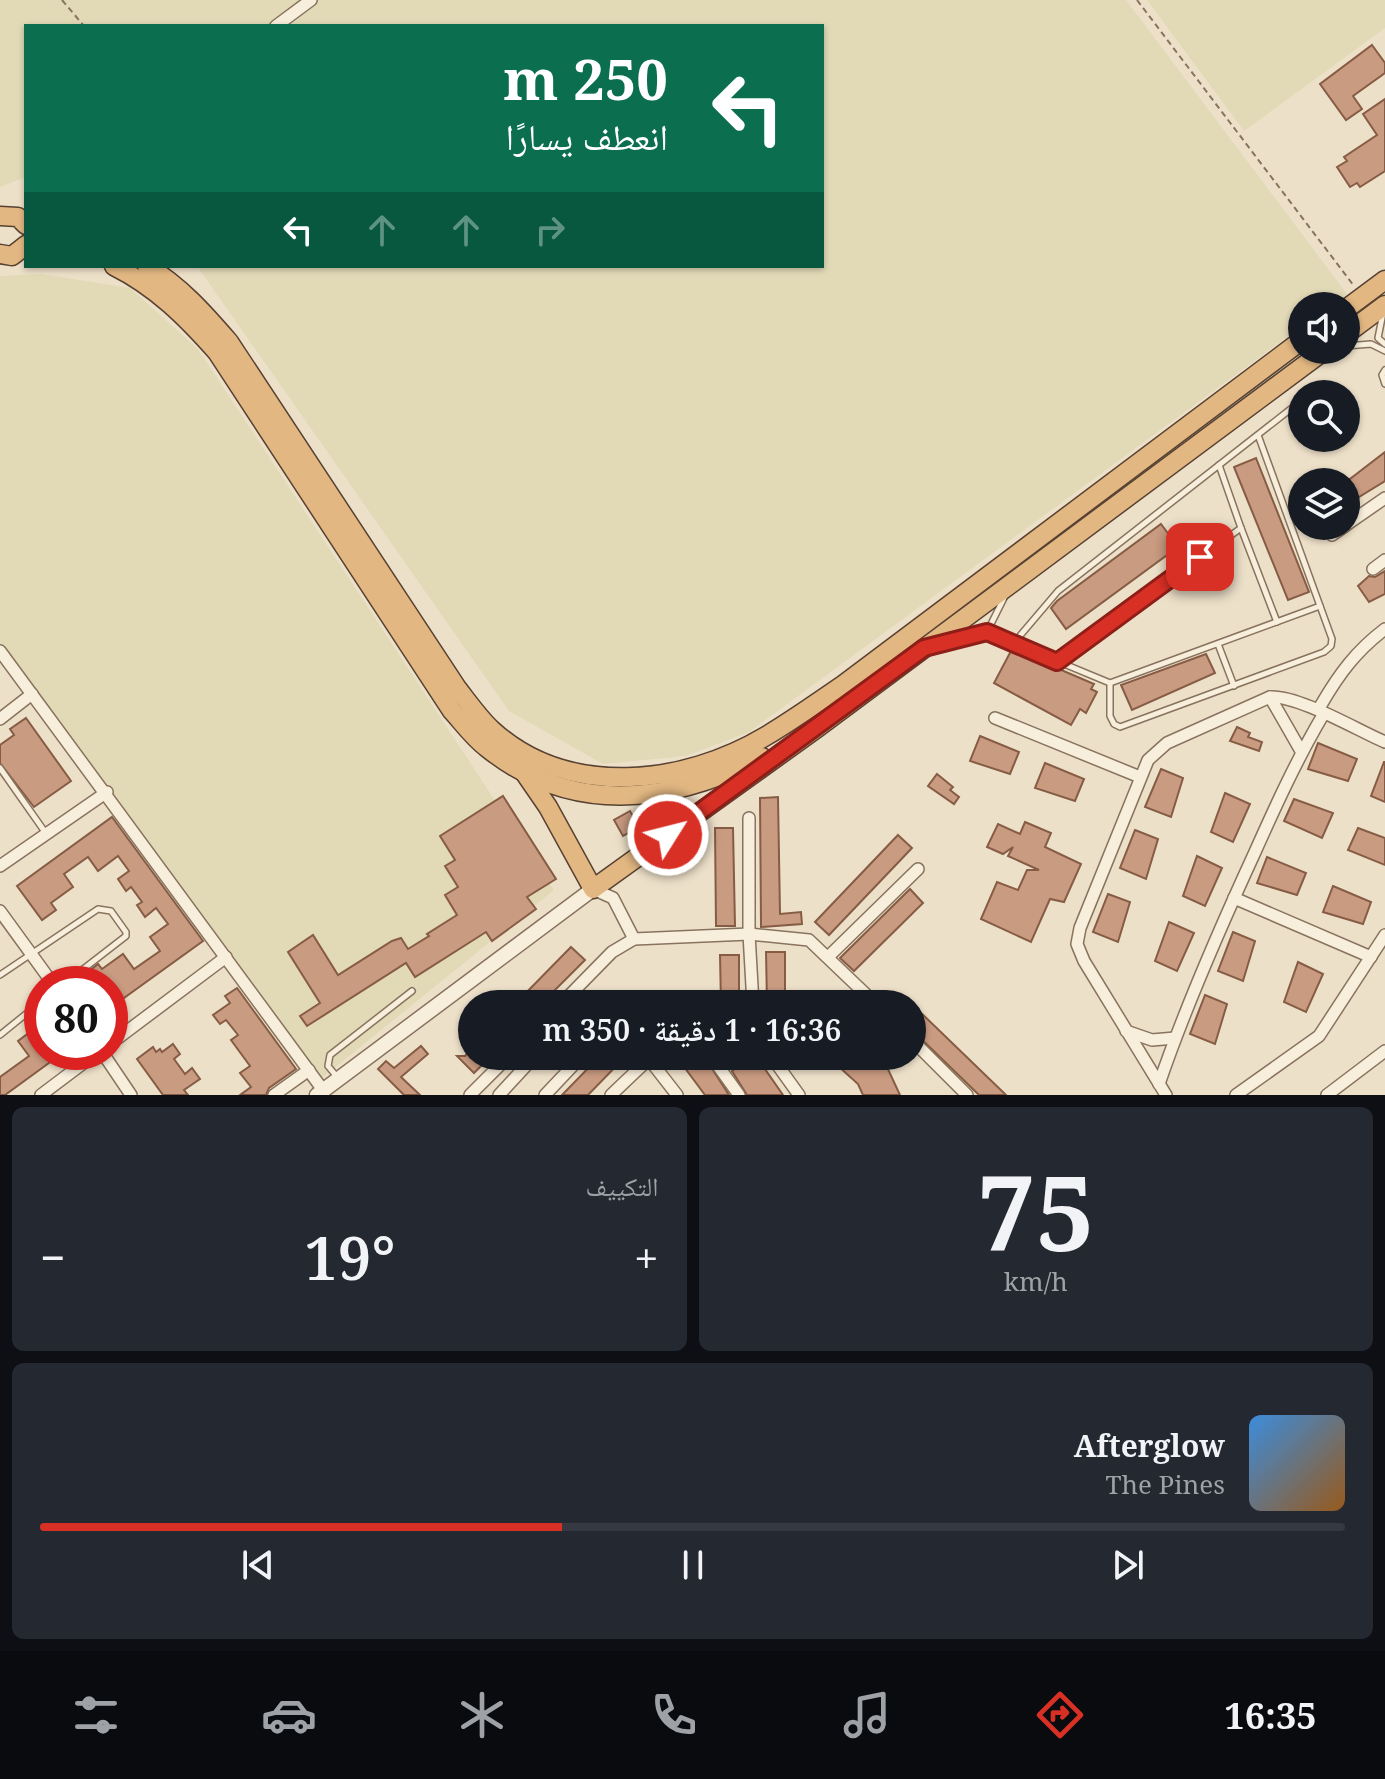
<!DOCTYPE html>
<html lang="ar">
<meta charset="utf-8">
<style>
:root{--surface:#171b24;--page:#242831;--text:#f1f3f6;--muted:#9ea1a6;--line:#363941;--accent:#d93025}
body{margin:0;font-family:"Noto Serif","Noto Naskh Arabic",serif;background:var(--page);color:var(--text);direction:rtl;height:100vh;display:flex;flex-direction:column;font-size:30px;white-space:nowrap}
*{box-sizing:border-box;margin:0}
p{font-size:26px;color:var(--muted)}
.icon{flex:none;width:44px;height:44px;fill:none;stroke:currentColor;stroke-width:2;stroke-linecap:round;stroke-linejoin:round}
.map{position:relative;height:1095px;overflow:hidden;direction:ltr}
.panel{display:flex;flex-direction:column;gap:12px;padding:12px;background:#0d0f14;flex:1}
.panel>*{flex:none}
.guide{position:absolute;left:24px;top:24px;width:800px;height:244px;border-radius:0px;box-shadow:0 2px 6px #0004;direction:rtl;background:#0b6e4f;color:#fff;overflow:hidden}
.controls{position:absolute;left:1288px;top:292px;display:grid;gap:16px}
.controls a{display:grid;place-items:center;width:72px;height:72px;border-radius:50%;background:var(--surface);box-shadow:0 2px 6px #0004;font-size:40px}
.speed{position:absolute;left:24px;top:966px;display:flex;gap:16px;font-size:40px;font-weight:700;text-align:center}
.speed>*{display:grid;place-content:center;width:104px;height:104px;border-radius:50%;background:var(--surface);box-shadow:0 2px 6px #0004;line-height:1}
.speed .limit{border:12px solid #d22;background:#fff;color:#111}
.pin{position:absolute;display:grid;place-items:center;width:68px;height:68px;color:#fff;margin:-34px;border-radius:16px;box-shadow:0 4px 12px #0006}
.me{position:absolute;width:88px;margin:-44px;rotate:54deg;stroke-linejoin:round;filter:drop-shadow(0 0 6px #0008)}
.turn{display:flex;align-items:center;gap:28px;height:168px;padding:0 24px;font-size:36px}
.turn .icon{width:104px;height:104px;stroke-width:2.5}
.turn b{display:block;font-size:56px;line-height:68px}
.lanes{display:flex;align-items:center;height:76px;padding:0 24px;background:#0003;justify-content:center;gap:40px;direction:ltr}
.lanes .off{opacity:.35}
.big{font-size:60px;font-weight:600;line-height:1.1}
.panel .tile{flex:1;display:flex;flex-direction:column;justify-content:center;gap:12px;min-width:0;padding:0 28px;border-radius:12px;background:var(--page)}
.panel .dial{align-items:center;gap:0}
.dial b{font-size:104px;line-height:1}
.song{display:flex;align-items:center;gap:24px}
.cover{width:96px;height:96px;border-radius:12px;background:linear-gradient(135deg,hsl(210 70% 55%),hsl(30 70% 35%))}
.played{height:8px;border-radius:4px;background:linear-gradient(90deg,var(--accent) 40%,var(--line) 40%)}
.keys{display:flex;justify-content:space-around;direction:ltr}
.heat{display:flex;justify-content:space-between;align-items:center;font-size:44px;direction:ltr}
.panel .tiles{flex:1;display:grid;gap:12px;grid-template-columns:1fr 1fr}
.tile:last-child{grid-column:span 2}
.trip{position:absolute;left:458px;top:990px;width:468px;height:80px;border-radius:40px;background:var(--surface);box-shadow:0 2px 6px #0004;font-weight:600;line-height:80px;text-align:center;direction:rtl}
.menu{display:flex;height:128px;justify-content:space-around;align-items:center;background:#090b0e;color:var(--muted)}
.menu .icon{width:56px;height:56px}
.menu .on{color:var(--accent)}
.menu b{font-size:36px;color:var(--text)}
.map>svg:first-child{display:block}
.farmland{fill:#e2d9b7}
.building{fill:#c99b81;stroke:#865c45;stroke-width:2}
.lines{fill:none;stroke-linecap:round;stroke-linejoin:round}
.service-casing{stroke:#88735e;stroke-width:8}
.minor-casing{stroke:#88735e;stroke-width:14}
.tertiary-casing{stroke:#88735e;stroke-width:17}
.trunk-casing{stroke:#574132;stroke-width:21}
.path{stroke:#88735e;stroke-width:2;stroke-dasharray:6 4;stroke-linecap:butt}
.service{stroke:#f8eedc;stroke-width:5}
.minor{stroke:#f8eedc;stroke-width:11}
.tertiary{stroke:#f8eedc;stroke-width:14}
.trunk{stroke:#e2b782;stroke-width:18}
.route-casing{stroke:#8d1f18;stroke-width:20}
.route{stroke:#d93025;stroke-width:14}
</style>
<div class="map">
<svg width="1385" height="1095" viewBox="0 0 1385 1095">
<rect width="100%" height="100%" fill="#ede0c9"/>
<g class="farmland">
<path d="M0,0H1126L1347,294L1330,306H1302V326L749,732L686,756L603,764L509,711L197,266H822V26H26V177L0,187Z"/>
<path d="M1147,0H1385V28L1244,131Z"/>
<path d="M41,274L130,288L198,349L554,890L322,1078L0,653V276Z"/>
</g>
<g class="building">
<path d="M1372,45L1385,63V73L1353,96L1362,109L1346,120L1320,84Z"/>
<path d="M1385,99V171L1360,187L1357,183L1350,187L1337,167L1347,161L1344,157L1377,135L1363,114Z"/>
<path d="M1385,452V481L1346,505V482Z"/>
<path d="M1256,458L1309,592L1288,600L1234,467Z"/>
<path d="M1161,524L1178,547L1066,629L1051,608L1057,601Z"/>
<path d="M1385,571V594L1369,602L1358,586L1369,576L1375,577Z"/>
<path d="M1012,649L1094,684L1091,689L1097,692L1086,713L1080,709L1071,725L994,683Z"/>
<path d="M1206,654L1215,673L1132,710L1121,685Z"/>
<path d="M26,718L71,781L34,807L0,763V745L14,735L10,729Z"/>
<path d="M1237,727L1250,733L1248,737L1262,742L1259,751L1230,741Z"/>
<path d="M980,736L1019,752L1010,774L970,761Z"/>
<path d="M1318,743L1357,759L1348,781L1308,769Z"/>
<path d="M1384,762H1385V802L1371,796Z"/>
<path d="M1045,763L1084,779L1075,801L1035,788Z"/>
<path d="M1161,769L1183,778L1171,817L1145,807Z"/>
<path d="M937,774L953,787L950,790L959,797L954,804L928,786Z"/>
<path d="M1225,793L1250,804L1233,842L1211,832Z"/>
<path d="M503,796L556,879L527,897L536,909L492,941L486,932L415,977L406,963L307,1026L300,1016L320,1003L288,952L313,935L338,975L392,941L401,938L408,949L429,936L427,934L457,915L445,895L458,887L445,866L455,860L440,836Z"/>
<path d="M778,797L780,914L801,912L802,924L761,927L760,798Z"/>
<path d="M1294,799L1333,813L1322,838L1284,821Z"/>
<path d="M630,811L639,827L623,836L614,820Z"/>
<path d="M112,817L203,941L110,1008V984H86L82,977L98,964L102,969L123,954L134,969L160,951L150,937L168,924L156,908L145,917L137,905L142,902L131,887L126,891L118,879L129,871L118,856L98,871L88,857L64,874L73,887L51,903L56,910L42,920L17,886Z"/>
<path d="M1025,822L1051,833L1045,847L1081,864L1064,902L1050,899L1031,942L981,919L997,882L1018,890L1027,870H1039L1008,856L1013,847L1003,854L987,847L998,824L1020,834Z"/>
<path d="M715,828H733L735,926H716Z"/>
<path d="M1358,828L1385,838V865L1348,850Z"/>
<path d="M1135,830L1158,839L1146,879L1120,868Z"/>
<path d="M898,835L912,848L829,935L815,922Z"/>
<path d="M1197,856L1222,868L1205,906L1183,896Z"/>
<path d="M1267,857L1306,873L1297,895L1257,883Z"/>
<path d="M1333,886L1371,902L1363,924L1323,912Z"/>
<path d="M910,889L923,903L854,971L840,958Z"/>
<path d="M1108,894L1130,902L1118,942L1093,932Z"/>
<path d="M1169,922L1194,933L1177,971L1155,961Z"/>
<path d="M1233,932L1255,941L1243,981L1218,971Z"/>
<path d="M571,947L585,960L541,1004H515Z"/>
<path d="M766,952H785V1004H767Z"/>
<path d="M720,955H739V1004H721Z"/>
<path d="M1298,962L1323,974L1306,1012L1284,1002Z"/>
<path d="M237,988L296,1069L269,1088L266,1095H240L251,1087L240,1073L250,1066L231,1040L238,1035L226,1020L220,1024L213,1015L230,1003L225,996Z"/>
<path d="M1205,995L1227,1004L1215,1044L1190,1034Z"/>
<path d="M917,1009L1006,1095H979L912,1030V1013Z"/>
<path d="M42,1023V1052H64L5,1095H0V1077L29,1056L18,1041Z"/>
<path d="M173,1044L180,1054L174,1059L185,1074L192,1068L200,1079L184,1090L188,1095H163L137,1059L153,1047L156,1052L160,1049L162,1052Z"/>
<path d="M421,1046L428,1054L401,1077L420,1095H404L378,1069L386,1061L394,1068Z"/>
<path d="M472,1048V1056H491L474,1073L457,1056H465Z"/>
<path d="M600,1056H626L588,1095H562Z"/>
<path d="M676,1056H704L729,1095H705Z"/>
<path d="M753,1056H756L783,1095H747L732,1071Z"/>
<path d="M827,1056H875L886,1065L900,1095H863L858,1084Z"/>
</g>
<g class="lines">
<g class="service-casing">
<g id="service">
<path d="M1383,313L1378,338L1385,344"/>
<path d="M1346,346L1371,344L1385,351"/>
<path d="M1385,370L1382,375L1385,384"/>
<path d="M1241,528L1277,622"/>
<path d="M987,632L1110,683L1320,606"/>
<path d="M941,644L987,632L1004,598"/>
<path d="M1013,644L1058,591L1292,408"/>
<path d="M1218,644L1234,686"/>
<path d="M1058,661L1241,528L1219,465"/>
<path d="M1110,683V716L1114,724L1120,727L1324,652L1331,646L1332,639L1258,435"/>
<path d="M0,768L45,832"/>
<path d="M0,975L98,909L111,911L126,932V936L64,984"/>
<path d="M0,1035L42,1001"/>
<path d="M338,1078L328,1066L330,1055L412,991"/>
</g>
</g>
<g class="minor-casing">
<g id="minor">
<path d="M276,26L311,0"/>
<path d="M1346,525L1385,498"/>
<path d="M1332,535L1345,526"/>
<path d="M1373,569L1385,560"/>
<path d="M0,651L323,1090"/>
<path d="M1270,697L1301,751"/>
<path d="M1321,705C1339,674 1356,651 1385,629"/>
<path d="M995,718L1140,777"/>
<path d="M0,719L32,694"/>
<path d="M749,818V934L753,1004"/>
<path d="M0,866L107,792"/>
<path d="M593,889L613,898L634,939"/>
<path d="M1234,898L1371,957"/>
<path d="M0,911L53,984"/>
<path d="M829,956L918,869"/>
<path d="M561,1004L612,952L634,939L749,934L809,940L876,1004"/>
<path d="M586,1004H598"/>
<path d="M1126,1031L1152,1040L1175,1038"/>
<path d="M912,1040L967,1095"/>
<path d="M110,1044L226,957"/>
<path d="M102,1052L131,1095"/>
<path d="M712,1056L716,1063L740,1056"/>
<path d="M771,1056L799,1095"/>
<path d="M649,1059L677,1095"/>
<path d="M716,1063L739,1095"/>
<path d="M1159,1084C1186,1005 1220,928 1255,852C1276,805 1297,759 1323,715"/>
<path d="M41,1095L98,1052"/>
<path d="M274,1095L309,1070"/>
<path d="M470,1095L509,1056"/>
<path d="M499,1095L535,1056"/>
<path d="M545,1095L582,1056"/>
<path d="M611,1095L652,1056"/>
<path d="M1166,1095L1084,961L1077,944L1080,928L1148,760L1167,743L1270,697C1298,695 1357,730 1385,742"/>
<path d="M1236,1095L1319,1036L1385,935"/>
<path d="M1327,1095L1385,1051"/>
</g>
</g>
<g class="tertiary-casing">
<path id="tertiary" d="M317,1095L593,889"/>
</g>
<g class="trunk-casing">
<g id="trunk">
<path d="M0,216L18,217L26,225"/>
<path d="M0,254L12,256L26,245"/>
<path d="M114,266C156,287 186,317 217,352L452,711C463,723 473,737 486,747C571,816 670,804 762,757"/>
<path d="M147,266C180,286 204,313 229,342L457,688C468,702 479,718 492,730C568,799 684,785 766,736C793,720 818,702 843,685L1302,340"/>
<path d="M1346,309L1385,280"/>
<path d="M1346,334L1385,305"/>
<path d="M526,775L548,807L593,889L817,728L1325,350"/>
</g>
</g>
<g class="path">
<path d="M62,0L84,26"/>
<path d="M1137,0L1354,286"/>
</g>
<use href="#service" class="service"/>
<use href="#minor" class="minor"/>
<use href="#tertiary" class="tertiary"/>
<use href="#trunk" class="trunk"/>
</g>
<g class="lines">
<g class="route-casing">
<path id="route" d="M668,835L924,648L987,632L1057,662L1200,557"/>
</g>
<use href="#route" class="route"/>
</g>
</svg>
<div class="controls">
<a><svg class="icon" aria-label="sound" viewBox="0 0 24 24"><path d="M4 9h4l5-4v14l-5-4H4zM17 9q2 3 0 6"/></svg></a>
<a><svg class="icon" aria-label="search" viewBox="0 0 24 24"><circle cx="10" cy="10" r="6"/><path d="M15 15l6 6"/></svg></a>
<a><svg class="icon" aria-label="layers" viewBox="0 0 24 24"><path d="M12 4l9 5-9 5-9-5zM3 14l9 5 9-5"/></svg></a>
</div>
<div class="speed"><div class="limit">80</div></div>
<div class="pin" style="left:1200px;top:557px;background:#d93025"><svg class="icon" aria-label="arrive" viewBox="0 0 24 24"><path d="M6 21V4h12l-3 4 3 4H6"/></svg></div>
<svg class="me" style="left:668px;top:835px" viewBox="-20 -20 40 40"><circle r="17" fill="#d93025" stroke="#fff" stroke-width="3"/><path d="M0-11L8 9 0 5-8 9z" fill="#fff"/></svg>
<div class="trip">16:36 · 1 دقيقة · 350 m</div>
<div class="guide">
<div class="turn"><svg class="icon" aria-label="left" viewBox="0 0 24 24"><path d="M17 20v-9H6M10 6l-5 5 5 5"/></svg><div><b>250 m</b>انعطف يسارًا</div></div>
<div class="lanes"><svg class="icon" aria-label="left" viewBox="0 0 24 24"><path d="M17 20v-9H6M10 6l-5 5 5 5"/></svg><svg class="icon off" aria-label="ahead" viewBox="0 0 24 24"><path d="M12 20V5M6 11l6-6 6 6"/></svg><svg class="icon off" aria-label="ahead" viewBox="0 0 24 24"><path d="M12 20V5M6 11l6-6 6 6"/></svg><svg class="icon off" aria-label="right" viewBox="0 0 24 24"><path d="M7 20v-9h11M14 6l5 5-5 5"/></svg></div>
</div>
</div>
<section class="panel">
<div class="tiles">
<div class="tile dial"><b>75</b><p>km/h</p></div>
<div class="tile"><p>التكييف</p>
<div class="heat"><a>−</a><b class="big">19°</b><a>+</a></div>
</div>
<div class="tile">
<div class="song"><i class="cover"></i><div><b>Afterglow</b><p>The Pines</p></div></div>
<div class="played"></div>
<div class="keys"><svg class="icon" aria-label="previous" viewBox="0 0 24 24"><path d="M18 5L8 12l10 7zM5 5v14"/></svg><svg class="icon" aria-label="pause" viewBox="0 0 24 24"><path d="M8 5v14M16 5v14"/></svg><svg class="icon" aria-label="next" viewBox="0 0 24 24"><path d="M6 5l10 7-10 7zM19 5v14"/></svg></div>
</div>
</div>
</section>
<nav class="menu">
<b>16:35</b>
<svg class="icon on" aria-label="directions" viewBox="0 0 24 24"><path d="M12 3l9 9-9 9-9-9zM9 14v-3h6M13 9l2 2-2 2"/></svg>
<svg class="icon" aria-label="music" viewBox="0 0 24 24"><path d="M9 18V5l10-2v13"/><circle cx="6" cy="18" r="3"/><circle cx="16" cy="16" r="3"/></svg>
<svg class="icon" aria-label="phone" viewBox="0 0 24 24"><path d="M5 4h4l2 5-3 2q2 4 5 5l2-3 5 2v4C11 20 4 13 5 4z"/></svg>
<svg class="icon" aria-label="climate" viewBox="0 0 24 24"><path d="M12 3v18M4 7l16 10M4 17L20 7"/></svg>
<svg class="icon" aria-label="car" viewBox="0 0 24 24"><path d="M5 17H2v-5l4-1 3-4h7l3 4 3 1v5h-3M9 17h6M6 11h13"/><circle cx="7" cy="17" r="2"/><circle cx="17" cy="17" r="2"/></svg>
<svg class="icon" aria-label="filters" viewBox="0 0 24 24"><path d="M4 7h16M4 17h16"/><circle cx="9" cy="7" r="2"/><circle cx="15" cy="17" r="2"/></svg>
</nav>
